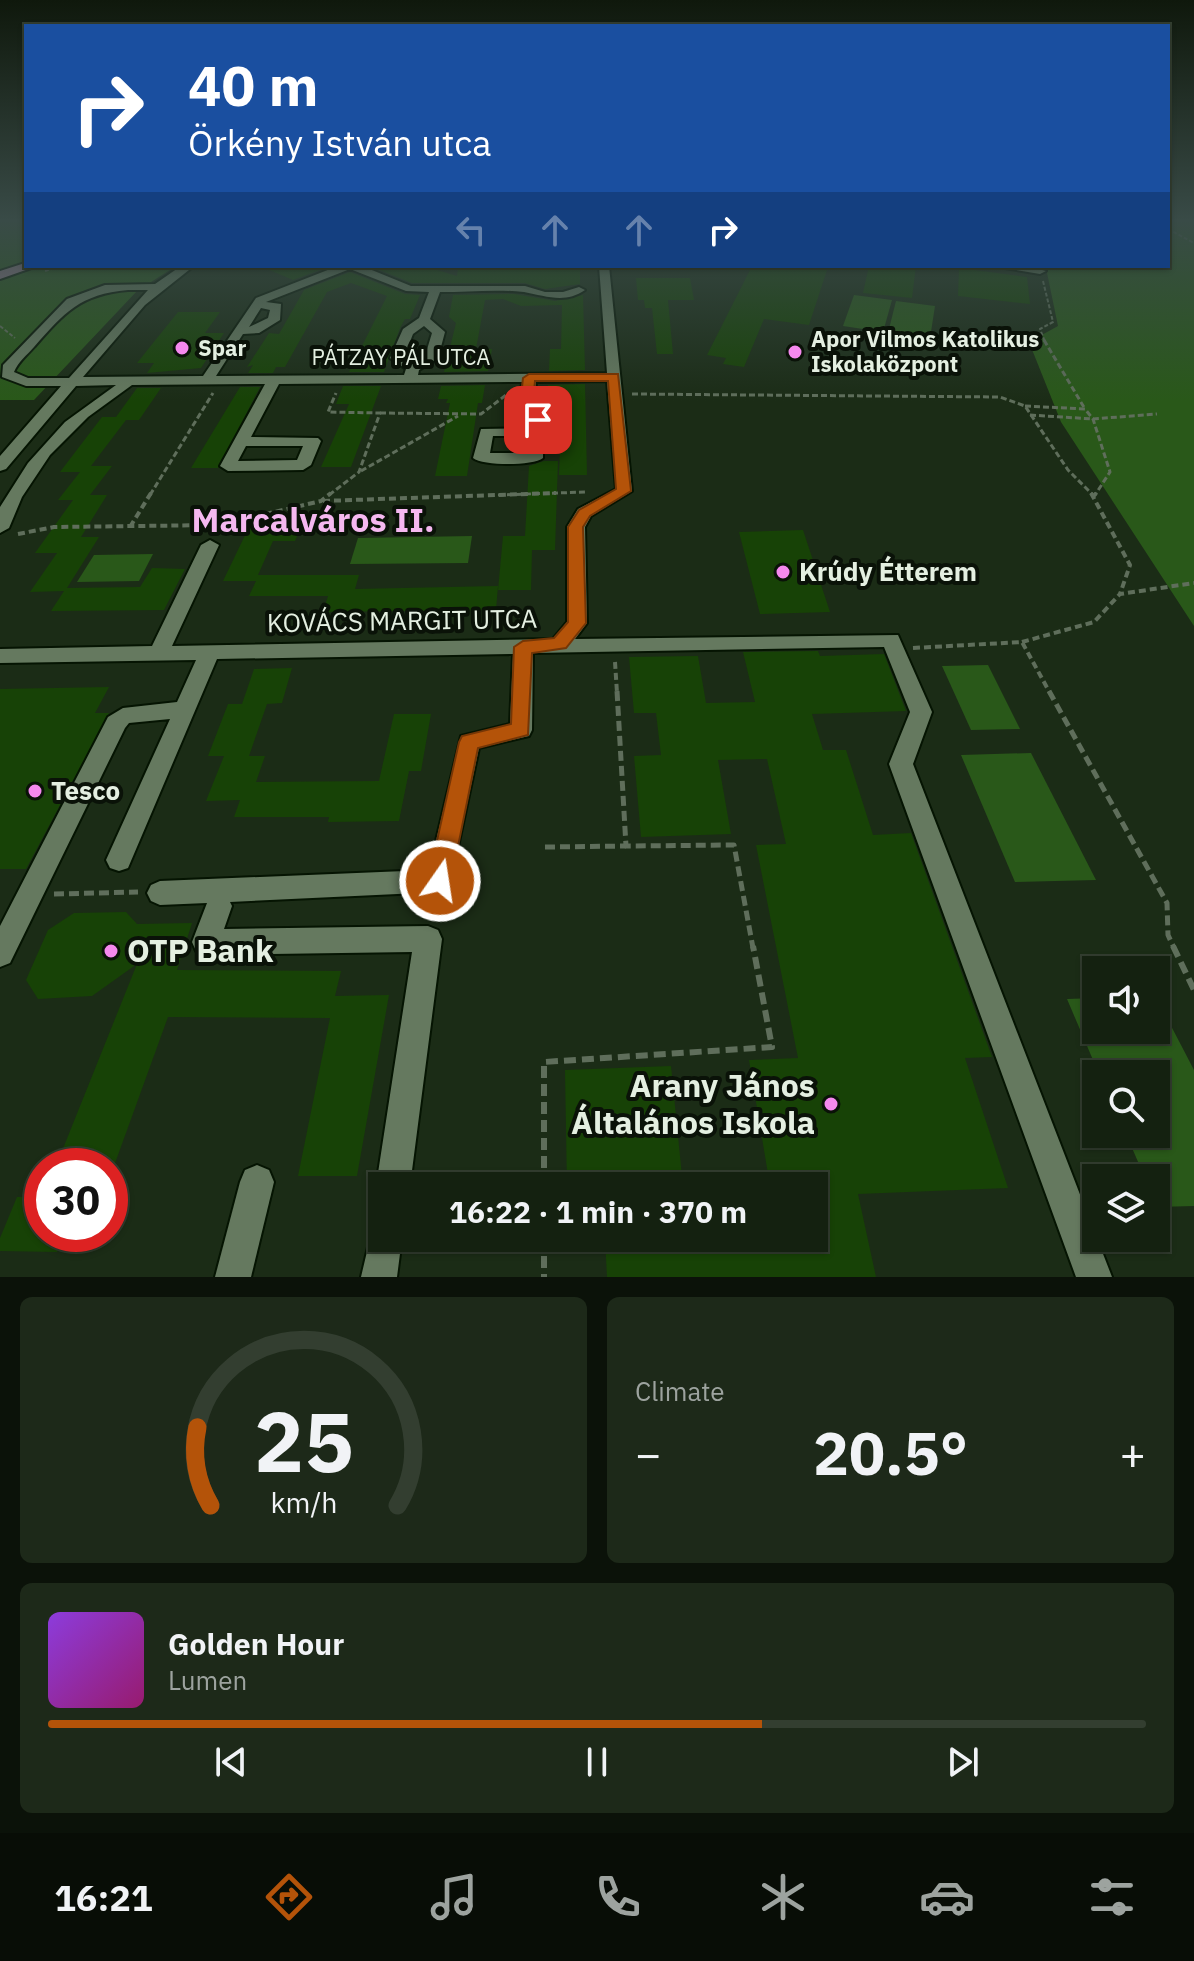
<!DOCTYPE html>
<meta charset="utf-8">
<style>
:root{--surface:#142110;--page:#1d2919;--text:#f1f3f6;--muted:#9da39f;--line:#333e30;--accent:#b45309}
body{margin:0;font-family:"IBM Plex Sans",sans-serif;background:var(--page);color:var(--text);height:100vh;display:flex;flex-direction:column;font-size:30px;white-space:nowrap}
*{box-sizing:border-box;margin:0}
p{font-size:26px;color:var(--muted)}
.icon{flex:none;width:44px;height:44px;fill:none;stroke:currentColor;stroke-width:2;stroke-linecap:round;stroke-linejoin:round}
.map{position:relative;height:1277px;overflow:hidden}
.panel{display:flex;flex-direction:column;gap:20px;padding:20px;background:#0b1209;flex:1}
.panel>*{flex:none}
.hud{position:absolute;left:24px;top:24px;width:1146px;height:244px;border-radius:0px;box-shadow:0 2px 6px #0004,0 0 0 2px var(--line);background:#1a4fa0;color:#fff;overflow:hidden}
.controls{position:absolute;left:1082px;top:956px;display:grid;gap:16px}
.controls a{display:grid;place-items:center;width:88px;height:88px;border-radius:0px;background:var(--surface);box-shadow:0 2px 6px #0004,0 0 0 2px var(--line);font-size:40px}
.speed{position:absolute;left:24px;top:1148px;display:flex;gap:16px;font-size:40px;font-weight:700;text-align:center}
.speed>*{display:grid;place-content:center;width:104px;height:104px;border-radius:50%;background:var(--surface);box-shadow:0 2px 6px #0004,0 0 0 2px var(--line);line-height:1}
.speed .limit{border:12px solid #d22;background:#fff;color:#111}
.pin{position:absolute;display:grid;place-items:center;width:68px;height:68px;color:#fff;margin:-34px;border-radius:16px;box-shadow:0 4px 12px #0006}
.me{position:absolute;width:88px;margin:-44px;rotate:13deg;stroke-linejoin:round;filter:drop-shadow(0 0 6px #0008)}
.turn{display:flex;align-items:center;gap:28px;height:168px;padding:0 32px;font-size:36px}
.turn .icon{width:104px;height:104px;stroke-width:2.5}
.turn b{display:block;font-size:56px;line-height:68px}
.lanes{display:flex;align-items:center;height:76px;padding:0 32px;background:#0003;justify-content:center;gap:40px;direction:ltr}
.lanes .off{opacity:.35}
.big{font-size:60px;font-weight:700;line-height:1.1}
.panel .tile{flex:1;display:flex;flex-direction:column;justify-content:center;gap:12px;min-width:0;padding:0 28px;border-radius:12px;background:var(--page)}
.panel .dial{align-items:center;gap:0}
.dial svg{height:208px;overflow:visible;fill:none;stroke:var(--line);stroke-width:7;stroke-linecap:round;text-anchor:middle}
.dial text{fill:var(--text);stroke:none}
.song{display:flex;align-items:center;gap:24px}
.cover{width:96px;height:96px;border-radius:12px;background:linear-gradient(135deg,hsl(270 70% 55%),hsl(320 70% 35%))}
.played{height:8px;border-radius:4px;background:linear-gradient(90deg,var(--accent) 65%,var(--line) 65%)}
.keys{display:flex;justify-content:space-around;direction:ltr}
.heat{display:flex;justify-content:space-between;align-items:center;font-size:44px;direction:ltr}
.panel .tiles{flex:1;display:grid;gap:20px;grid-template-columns:1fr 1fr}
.tile:last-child{grid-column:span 2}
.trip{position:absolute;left:368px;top:1172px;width:460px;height:80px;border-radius:0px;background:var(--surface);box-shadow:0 2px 6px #0004,0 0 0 2px var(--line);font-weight:700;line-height:80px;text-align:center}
.tab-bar{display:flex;height:128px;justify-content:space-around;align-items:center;background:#080d06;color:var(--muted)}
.tab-bar .icon{width:56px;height:56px}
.tab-bar .active{color:var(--accent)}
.tab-bar b{font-size:36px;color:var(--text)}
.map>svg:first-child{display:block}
.green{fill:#295819}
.building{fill:#174206}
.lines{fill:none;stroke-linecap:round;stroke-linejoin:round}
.minor-casing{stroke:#051402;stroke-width:4}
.major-casing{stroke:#051402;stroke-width:4}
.path-far4{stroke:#5f6e5b;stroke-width:2;stroke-dasharray:4 2;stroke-linecap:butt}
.path-far3{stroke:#5f6e5b;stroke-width:3;stroke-dasharray:6 3;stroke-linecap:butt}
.path-far2{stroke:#5f6e5b;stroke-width:4;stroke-dasharray:7 4;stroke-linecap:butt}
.path-far1{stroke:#5f6e5b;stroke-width:5;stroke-dasharray:10 5;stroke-linecap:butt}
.path{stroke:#5f6e5b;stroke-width:6;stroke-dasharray:12 6;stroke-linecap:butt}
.minor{fill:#65795f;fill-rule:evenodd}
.major{fill:#9c7e96;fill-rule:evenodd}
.route{fill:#b45309;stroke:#753606;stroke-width:2}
.poi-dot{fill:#f589ee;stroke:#0a1208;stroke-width:3}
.labels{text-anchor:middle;stroke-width:8;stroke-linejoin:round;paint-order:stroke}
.far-poi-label{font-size:22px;font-weight:bold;fill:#e4efe1;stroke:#0a1208;text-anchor:start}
.far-street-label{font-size:22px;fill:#e4efe1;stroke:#0a1208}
.poi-label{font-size:26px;font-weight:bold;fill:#e4efe1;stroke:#0a1208;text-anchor:start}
.street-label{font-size:26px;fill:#e4efe1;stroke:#0a1208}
.near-poi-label{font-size:32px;font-weight:bold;fill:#e4efe1;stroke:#0a1208;text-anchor:start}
.district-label{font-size:34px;font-weight:bold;fill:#f5b8f0;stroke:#0a1208}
</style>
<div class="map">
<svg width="1194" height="1277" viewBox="0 0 1194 1277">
<rect width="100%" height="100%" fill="#1b2c16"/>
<g class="green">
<path d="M0,222H26V266H176L137,291L34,400H0Z"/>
<path d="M1168,222H1194V626L1061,422L1029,342L1058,326L1046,268L1028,266H1168Z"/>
<path d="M854,295L892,300L883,332L843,326Z"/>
<path d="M896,301L935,306L930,338L888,333Z"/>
<path d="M472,536L468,563L350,564L358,538Z"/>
<path d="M153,554L139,581L77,582L94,555Z"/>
<path d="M988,665L1020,729L971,730L942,666Z"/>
<path d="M1031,753L1096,880L1015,882L961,755Z"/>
<path d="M1156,997L1194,1070V1206L1157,1207L1156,1178H1145L1126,1134H1156V1074H1099L1067,999L1096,998V1030H1156Z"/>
</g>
<g class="building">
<path d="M260,266H330L293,280Z"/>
<path d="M370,266H424L457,276L458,269L472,266H580V284L545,289L525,283H412Z"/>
<path d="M752,266L828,267L809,325L764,319L744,367L723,364L726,358L707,355Z"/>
<path d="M869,266H916L912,298L863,293Z"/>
<path d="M959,268L1027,277L1030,304L958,296Z"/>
<path d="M350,272L405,294L420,295L410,319H405L400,328L384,372H349L387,296L351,283L327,292L285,367H276L273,373H248L253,365L247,367L269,333L279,334L304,290Z"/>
<path d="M636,278H690L694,300H668L673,354H657L652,308H645L644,300H638Z"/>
<path d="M514,294L555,301L583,295L585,370L549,371L550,349H561L562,305L521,306L503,299L485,300L476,349H492L488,371L444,372L456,323L449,317L453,295Z"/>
<path d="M178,312H220L205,333H224L201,368L147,373L154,363H137Z"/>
<path d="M585,384L587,475H559L562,398H548V385Z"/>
<path d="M485,385L482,403H478L467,476H435L450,403H446L448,399H438L441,386Z"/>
<path d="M343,386H381L351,467H321L349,404H336Z"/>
<path d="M240,387H260L218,468H191Z"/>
<path d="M137,388H161L139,420H126L91,466H112L90,495H107L81,537H99L67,588L140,587L152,568L185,569L164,610L51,611L64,591L30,592L57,553H35L73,500H58L80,472H60L102,417H116Z"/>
<path d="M544,461H558L555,550H532L531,590H498L503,536H525L529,466Z"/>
<path d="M274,518H305L295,541H273L258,575H359L355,589L498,586L496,610L323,612L328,596H249L256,581H223L249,527H270Z"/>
<path d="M803,530L830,612L760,614L739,532Z"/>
<path d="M818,651L820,656L884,654L906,711L812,714L823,750H846L873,835L911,833L992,1057L965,1058L1008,1188L858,1194L876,1277H607L605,1238H814V1186H770L749,1060L798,1058L756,845L786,844L767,759L718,760L731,834L641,837L634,756L661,755L656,713H634L629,657L698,656L706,703L755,702L743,652Z"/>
<path d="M292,668L282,703L267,704L249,756H265L256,782L379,781L394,714H431L421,771H409L399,821L328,822L329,817H234L240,800L206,801L224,756H208L228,704H242L254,669Z"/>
<path d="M109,687L95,713H109L26,869H0V689Z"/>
<path d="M126,912L137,924L192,923L177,970L341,971L335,996L389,995L357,1176H298L330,1018L168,1017L114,1166H56L137,964L92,996L38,999L26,980L48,930L74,913Z"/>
<path d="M671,1066L683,1186H567L565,1070Z"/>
<path d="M17,1197H42V1234H63L57,1252L0,1251V1238Z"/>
</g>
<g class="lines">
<g class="minor-casing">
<g id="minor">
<path d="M181,266H194L145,305L83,377L203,376L256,298L338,266H362L411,286H525L545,292H563L579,287L585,290C565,304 546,296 524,292C497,289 467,292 440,292L430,319L445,332L438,358L419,370L418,375L607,373L599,266H609L632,491L591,516L585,527L587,623L575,639L898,635L932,712L913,764L1112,1277H1076L889,764L910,712L884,647L533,653L532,730L529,736L479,748L449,889L440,892L230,902L232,906L224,929L428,926L438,930L442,939L410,1186H382V1198L376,1186L412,952L206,955L196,951L192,942L207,903L160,905L151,901L147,893L151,885L160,881L429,870L461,736L510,724L513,654L217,659L128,868L119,871L110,868L106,860L170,719L129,723L125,728L10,963L0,967V926L108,717L123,708L177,702L196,660L0,663V649L152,646L201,545L210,540L219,545L172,646L553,639L567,622V527L578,509L616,489L607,381L536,382L534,405L543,411V458C533,466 483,466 473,458L481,429L530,428L531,416L520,406L522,382L279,384L251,437L318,438L321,441L311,465L303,470L228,471L220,466L265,384L132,385L88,417L50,455L22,497L9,528L0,533V507L28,463L65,422L116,385L76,386L6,469L0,471V456L61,386H26L2,377L3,365L67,299L105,285L155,284ZM350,269L406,291L429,292L419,318L403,329L390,358L406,369L404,375L216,376L243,334L259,333L280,320L281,304L266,302ZM128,290H148L69,378H28L14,372C18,362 27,355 34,347C64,313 80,294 128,290ZM261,308L270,310L268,318L249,327ZM424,326L432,333L425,356L413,362L404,357L413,334ZM493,436H529L528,453H490ZM246,446H303L297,460L238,461Z"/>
<path d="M993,266H1026L1046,271L1040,274Z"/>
<path d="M257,1165L269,1170L274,1182L251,1277H215L240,1182L245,1170Z"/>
<path d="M382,1222V1238H402L397,1277H361L373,1226Z"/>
</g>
</g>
<g class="major-casing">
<path id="major" d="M25,263L37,266L0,279V271Z"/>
</g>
<g class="path-far4">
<path d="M1168,229L1194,243"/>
<path d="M45,271L61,266"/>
<path d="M1043,281L1053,322L1040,329L1045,342"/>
<path d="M0,326L15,338"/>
</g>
<g class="path-far3">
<path d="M1044,340L1085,409"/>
<path d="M632,394L1000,397L1025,406L1068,470L1093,495"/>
<path d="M1025,406L1085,409L1093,419L1110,472L1095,495"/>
<path d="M380,413L481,414L510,392"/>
<path d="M1030,415L1093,419L1157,414"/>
<path d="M361,471L458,416"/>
<path d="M150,495L213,393"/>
<path d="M329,495L359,472L380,413L328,412L336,393"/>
<path d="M498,495L586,492"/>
</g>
<g class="path-far2">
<path d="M1091,493L1130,565L1120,594"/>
<path d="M1094,496L1096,493"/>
<path d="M323,501L556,493"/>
<path d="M130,527L151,493"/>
<path d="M216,532L219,525L321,501L331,493"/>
<path d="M18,534L54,527L219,525"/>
<path d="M1022,642L1094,622L1120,594L1194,583"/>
<path d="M913,648L1022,642L1050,693"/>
<path d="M615,662L617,693"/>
</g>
<g class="path-far1">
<path d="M617,691L626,846L734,845L753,948"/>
<path d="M1049,691L1167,903L1168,935L1174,948"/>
<path d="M545,847L626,846"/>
<path d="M54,894L138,892"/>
<path d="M432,918L436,899"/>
</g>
<g class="path">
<path d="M1173,946L1194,990"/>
<path d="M544,1186V1062L772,1047L753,946"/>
<path d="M544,1238V1277"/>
</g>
<use href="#minor" class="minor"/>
<use href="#major" class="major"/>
</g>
<linearGradient id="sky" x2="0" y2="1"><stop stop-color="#0f180c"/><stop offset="0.55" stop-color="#394b47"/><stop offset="1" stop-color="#394b47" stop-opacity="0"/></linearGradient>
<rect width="1194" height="401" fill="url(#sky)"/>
<path class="route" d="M618,374L631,491L590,516L583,527L586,623L566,648L532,653L528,735L478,748L451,881L448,889L440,892L431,889L428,881L459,742L462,736L511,724L514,647L523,641L554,638L568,622V527L579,510L616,489L608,381H535L533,404L545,414V420L538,424L520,406L523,378L529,374Z"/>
<g class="poi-dot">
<circle cx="182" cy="348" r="8"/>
<circle cx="795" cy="352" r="8"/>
<circle cx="783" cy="572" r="8"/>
<circle cx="35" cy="791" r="8"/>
<circle cx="111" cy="951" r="8"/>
<circle cx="831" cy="1104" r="8"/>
</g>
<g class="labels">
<g class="far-poi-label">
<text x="811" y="347">Apor Vilmos Katolikus<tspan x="811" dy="25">Iskolaközpont</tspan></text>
<text x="198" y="356">Spar</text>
</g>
<g class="far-street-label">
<text x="401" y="365">PÁTZAY PÁL UTCA</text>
</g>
<g class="poi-label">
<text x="799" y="581">Krúdy Étterem</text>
<text x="51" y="800">Tesco</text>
</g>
<g class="street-label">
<text transform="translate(402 621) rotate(-1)" y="9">KOVÁCS MARGIT UTCA</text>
</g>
<g class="near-poi-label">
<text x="127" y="962">OTP Bank</text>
<text x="815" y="1097" text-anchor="end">Arany János<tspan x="815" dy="37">Általános Iskola</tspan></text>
</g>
<g class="district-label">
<text x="313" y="532">Marcalváros II.</text>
</g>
</g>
</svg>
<div class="controls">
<a><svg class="icon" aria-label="sound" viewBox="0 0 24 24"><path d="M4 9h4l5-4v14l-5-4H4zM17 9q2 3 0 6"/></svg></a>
<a><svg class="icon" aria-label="search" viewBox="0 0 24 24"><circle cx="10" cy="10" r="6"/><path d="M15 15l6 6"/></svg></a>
<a><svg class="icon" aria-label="layers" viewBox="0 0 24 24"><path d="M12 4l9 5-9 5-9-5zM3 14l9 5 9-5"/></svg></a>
</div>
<div class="speed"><div class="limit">30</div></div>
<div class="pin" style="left:538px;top:420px;background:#d93025"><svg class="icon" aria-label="arrive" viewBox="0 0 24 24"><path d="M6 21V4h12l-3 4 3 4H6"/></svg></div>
<svg class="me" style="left:440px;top:881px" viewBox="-20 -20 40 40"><circle r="17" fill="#b45309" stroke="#fff" stroke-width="3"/><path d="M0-11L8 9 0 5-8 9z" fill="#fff"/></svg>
<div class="trip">16:22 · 1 min · 370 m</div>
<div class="hud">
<div class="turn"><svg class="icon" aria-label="right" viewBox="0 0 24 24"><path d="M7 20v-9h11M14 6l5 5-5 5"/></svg><div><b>40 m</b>Örkény István utca</div></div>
<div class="lanes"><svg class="icon off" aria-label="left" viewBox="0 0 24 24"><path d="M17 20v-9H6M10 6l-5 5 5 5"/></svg><svg class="icon off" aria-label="ahead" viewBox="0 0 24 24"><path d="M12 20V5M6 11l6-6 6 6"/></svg><svg class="icon off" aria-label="ahead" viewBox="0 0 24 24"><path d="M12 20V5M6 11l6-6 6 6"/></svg><svg class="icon" aria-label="right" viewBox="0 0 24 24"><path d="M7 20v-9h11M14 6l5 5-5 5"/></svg></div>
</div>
</div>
<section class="panel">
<div class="tiles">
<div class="tile dial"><svg viewBox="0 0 100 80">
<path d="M14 69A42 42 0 1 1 86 69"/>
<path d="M14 69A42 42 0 0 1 9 39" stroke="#b45309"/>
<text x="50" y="56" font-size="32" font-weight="700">25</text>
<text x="50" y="72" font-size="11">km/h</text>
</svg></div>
<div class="tile"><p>Climate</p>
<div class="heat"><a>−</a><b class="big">20.5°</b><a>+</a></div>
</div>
<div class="tile">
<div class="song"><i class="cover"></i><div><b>Golden Hour</b><p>Lumen</p></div></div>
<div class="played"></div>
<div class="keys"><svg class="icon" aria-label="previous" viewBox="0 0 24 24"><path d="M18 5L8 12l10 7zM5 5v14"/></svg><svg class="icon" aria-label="pause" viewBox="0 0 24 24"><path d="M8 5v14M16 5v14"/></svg><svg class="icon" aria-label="next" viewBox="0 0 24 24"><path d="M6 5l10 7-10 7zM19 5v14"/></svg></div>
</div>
</div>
</section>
<nav class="tab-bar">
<b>16:21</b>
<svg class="icon active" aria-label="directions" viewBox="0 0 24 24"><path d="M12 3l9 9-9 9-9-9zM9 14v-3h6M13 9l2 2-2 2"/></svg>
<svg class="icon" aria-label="music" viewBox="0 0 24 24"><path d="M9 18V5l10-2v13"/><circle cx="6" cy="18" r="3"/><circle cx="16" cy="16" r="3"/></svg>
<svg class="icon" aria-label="phone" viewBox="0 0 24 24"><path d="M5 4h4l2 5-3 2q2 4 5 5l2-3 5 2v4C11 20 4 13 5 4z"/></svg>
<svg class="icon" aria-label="climate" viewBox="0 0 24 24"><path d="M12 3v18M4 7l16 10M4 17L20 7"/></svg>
<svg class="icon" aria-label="car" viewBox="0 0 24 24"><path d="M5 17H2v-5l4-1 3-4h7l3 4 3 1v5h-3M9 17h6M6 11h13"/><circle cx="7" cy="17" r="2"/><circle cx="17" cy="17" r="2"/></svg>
<svg class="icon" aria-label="filters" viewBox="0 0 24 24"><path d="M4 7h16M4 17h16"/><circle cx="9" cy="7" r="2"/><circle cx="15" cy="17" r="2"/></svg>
</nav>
